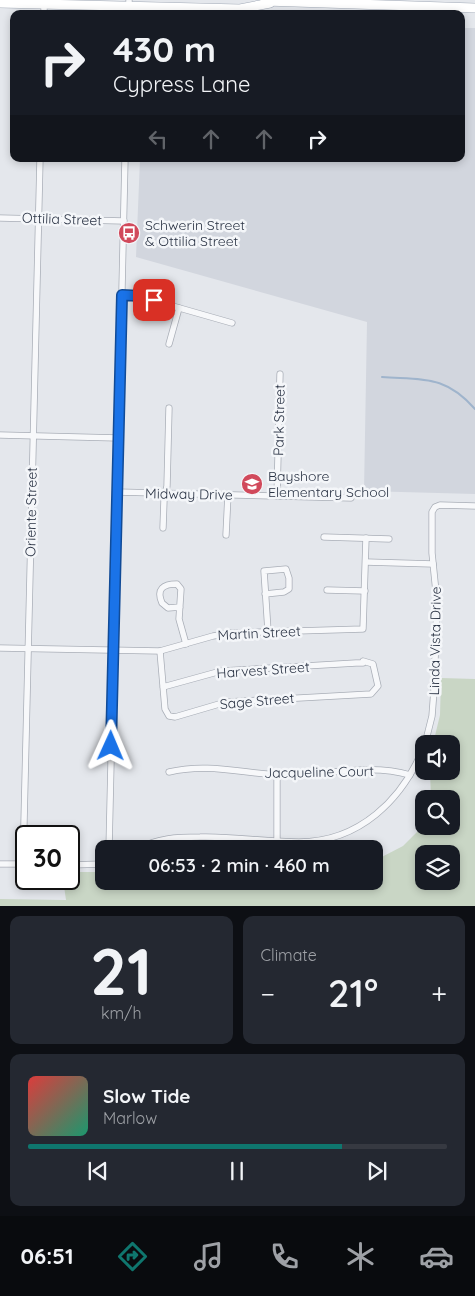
<!DOCTYPE html>
<meta charset="utf-8">
<style>
:root{--surface:#171b24;--page:#242831;--text:#f1f3f6;--muted:#9ea1a6;--line:#363941;--accent:#0f766e}
body{margin:0;font-family:Quicksand,sans-serif;background:var(--page);color:var(--text);height:100vh;display:flex;flex-direction:column;font-size:19px;white-space:nowrap}
*{box-sizing:border-box;margin:0}
p{font-size:16px;color:var(--muted)}
.icon{flex:none;width:28px;height:28px;fill:none;stroke:currentColor;stroke-width:2;stroke-linecap:round;stroke-linejoin:round}
.map{position:relative;height:906px;overflow:hidden}
.side{display:flex;flex-direction:column;gap:10px;padding:10px;background:#0d0f14;flex:1}
.side>*{flex:none}
.guide{position:absolute;left:10px;top:10px;width:455px;height:152px;border-radius:10px;box-shadow:0 2px 8px #0003;background:#171b24;color:var(--text);overflow:hidden}
.controls{position:absolute;left:415px;top:735px;display:grid;gap:10px}
.controls a{display:grid;place-items:center;width:45px;height:45px;border-radius:10px;background:var(--surface);box-shadow:0 2px 8px #0003;font-size:25px}
.speed{position:absolute;left:15px;top:825px;display:flex;gap:10px;font-size:25px;font-weight:700;text-align:center}
.speed>*{display:grid;place-content:center;width:65px;height:65px;border-radius:50%;background:var(--surface);box-shadow:0 2px 8px #0003;line-height:1}
.speed .limit{border:2px solid #111;border-radius:8px;background:#fff;color:#111}
.pin{position:absolute;display:grid;place-items:center;width:42px;height:42px;color:#fff;margin:-21px;border-radius:10px;box-shadow:0 2px 8px #0006}
.me{position:absolute;width:55px;margin:-28px;rotate:1deg;stroke-linejoin:round;filter:drop-shadow(0 0 4px #0008)}
.turn{display:flex;align-items:center;gap:18px;height:105px;padding:0 20px;font-size:22px}
.turn .icon{width:65px;height:65px;stroke-width:2.5}
.turn b{display:block;font-size:35px;line-height:42px}
.lanes{display:flex;align-items:center;height:48px;padding:0 20px;background:#0003;justify-content:center;gap:25px;direction:ltr}
.lanes .off{opacity:.35}
.big{font-size:38px;font-weight:600;line-height:1.1}
.side .widget{flex:1;display:flex;flex-direction:column;justify-content:center;gap:8px;min-width:0;padding:0 18px;border-radius:10px;background:var(--page)}
.side .dial{align-items:center;gap:0}
.dial b{font-size:65px;line-height:1}
.song{display:flex;align-items:center;gap:15px}
.cover{width:60px;height:60px;border-radius:8px;background:linear-gradient(135deg,hsl(0 70% 55%),hsl(160 70% 35%))}
.played{height:5px;border-radius:2px;background:linear-gradient(90deg,var(--accent) 75%,var(--line) 75%)}
.keys{display:flex;justify-content:space-around;direction:ltr}
.heat{display:flex;justify-content:space-between;align-items:center;font-size:28px;direction:ltr}
.side .tiles{flex:1;display:grid;gap:10px;grid-template-columns:1fr 1fr}
.widget:last-child{grid-column:span 2}
.trip{position:absolute;left:95px;top:840px;width:288px;height:50px;border-radius:10px;background:var(--surface);box-shadow:0 2px 8px #0003;font-weight:600;line-height:50px;text-align:center}
.tab-bar{display:flex;height:80px;justify-content:space-around;align-items:center;background:#090b0e;color:var(--muted)}
.tab-bar .icon{width:35px;height:35px}
.tab-bar .current{color:var(--accent)}
.tab-bar b{font-size:22px;color:var(--text)}
.map>svg:first-child{display:block}
.built{fill:#d2d6de}
.green{fill:#c9d6c5;fill-rule:evenodd}
.lines{fill:none;stroke-linecap:round;stroke-linejoin:round}
.stream{stroke:#9fb4cc;stroke-width:2}
.minor-casing{stroke:#a9aeb7;stroke-width:7}
.primary-casing{stroke:#a3abb8;stroke-width:10}
.minor{stroke:#f7f8fa;stroke-width:5.5}
.primary{stroke:#fff;stroke-width:9}
.route-casing{stroke:#114b97;stroke-width:12}
.route{stroke:#1a73e8;stroke-width:9}
.labels{text-anchor:middle;stroke-width:5;stroke-linejoin:round;paint-order:stroke}
.street-label{font-size:14px;fill:#2b3445;stroke:#f4f6f9}
.poi-label{font-size:14px;fill:#2b3445;stroke:#f4f6f9;text-anchor:start}
</style>
<div class="map">
<svg width="475" height="906" viewBox="0 0 475 906">
<rect width="100%" height="100%" fill="#e4e7ec"/>
<path class="built" d="M461,28H475V494L364,491L367,322L136,257L140,159H461Z"/>
<path class="green" d="M441,678L475,679V906H0V899L66,900L63,879H69V872H104V881H152V884L198,881H374V861L403,846L424,825V826H451V799H431L430,771H451V744H433L440,715ZM424,854H451V881H424Z"/>
<g class="lines">
<path class="stream" d="M382,377C424,380 445,375 475,409"/>
<g class="minor-casing">
<g id="minor">
<path d="M44,14V2"/>
<path d="M129,14V0"/>
<path d="M0,218L124,221"/>
<path d="M122,295L141,297L232,323"/>
<path d="M169,344L179,308"/>
<path d="M0,435L118,438"/>
<path d="M117,492L351,498"/>
<path d="M277,496L280,374"/>
<path d="M163,528L164,500L167,486L169,408"/>
<path d="M226,535L228,494"/>
<path d="M324,537L389,539"/>
<path d="M366,562L433,564"/>
<path d="M327,590L365,591"/>
<path d="M265,594L284,592L289,589V578L286,569L264,571L268,631"/>
<path d="M180,607L168,608L162,603C156,589 163,584 177,584L181,589L179,619L186,644"/>
<path d="M0,648L160,651L213,636L231,633L363,629L366,538"/>
<path d="M160,651L165,709L169,716L175,717L226,702L371,694L378,686L373,664L363,661V663H356L221,671L163,687"/>
<path d="M425,744L432,716L434,690L437,602L432,553V512L435,507L440,505L475,506"/>
<path d="M169,772C211,762 246,775 287,775C328,775 370,763 410,775"/>
<path d="M277,841V774"/>
<path d="M109,849L125,159"/>
<path d="M137,849C157,838 177,837 200,837C233,836 265,842 299,842C359,842 403,800 424,746"/>
<path d="M0,864H24"/>
<path d="M23,864L40,159"/>
<path d="M69,865L104,864"/>
</g>
</g>
<g class="primary-casing">
<g id="primary">
<path d="M265,1L475,8"/>
<path d="M0,3L240,9L270,3"/>
</g>
</g>
<use href="#minor" class="minor"/>
<use href="#primary" class="primary"/>
</g>
<g class="lines">
<g class="route-casing">
<path id="route" d="M111,746L122,295L141,296L154,300"/>
</g>
<use href="#route" class="route"/>
</g>
<defs>
<g id="bus-disc" transform="scale(1.125)"><circle r="9.5" fill="#d1495b" stroke="#f4f6f9"/><path d="M-5-6H5V4H4V6H2V4H-2V6H-4V4H-5ZM-3.5-4V0h7V-4ZM-3.5 1.2v1.5H-2V1.2ZM2 1.2v1.5H3.5V1.2Z" fill="#fff"/></g>
<g id="school-disc" transform="scale(1.125)"><circle r="9.5" fill="#d1495b" stroke="#f4f6f9"/><path d="M0-5L7-2L0 1L-7-2ZM-4 1L0 2.5L4 1V4Q0 6-4 4Z" fill="#fff"/></g>
</defs>
<g fill-rule="evenodd">
<use href="#bus-disc" x="129" y="233"/>
<use href="#school-disc" x="252" y="484"/>
</g>
<g class="labels">
<g class="street-label">
<text transform="translate(62 219) rotate(2)" y="5">Ottilia Street</text>
<text transform="translate(279 420) rotate(-89)" y="5">Park Street</text>
<text transform="translate(189 494) rotate(1)" y="5">Midway Drive</text>
<text transform="translate(31 512) rotate(-89)" y="5">Oriente Street</text>
<text transform="translate(259 633) rotate(-3)" y="5">Martin Street</text>
<text transform="translate(435 641) rotate(-89)" y="5">Linda Vista Drive</text>
<text transform="translate(263 670) rotate(-4)" y="5">Harvest Street</text>
<text transform="translate(257 701) rotate(-5)" y="5">Sage Street</text>
<text transform="translate(319 772) rotate(-1)" y="5">Jacqueline Court</text>
</g>
<g class="poi-label">
<text x="145" y="230">Schwerin Street<tspan x="145" dy="16">&amp; Ottilia Street</tspan></text>
<text x="268" y="481">Bayshore<tspan x="268" dy="16">Elementary School</tspan></text>
</g>
</g>
</svg>
<div class="controls">
<a><svg class="icon" aria-label="sound" viewBox="0 0 24 24"><path d="M4 9h4l5-4v14l-5-4H4zM17 9q2 3 0 6"/></svg></a>
<a><svg class="icon" aria-label="search" viewBox="0 0 24 24"><circle cx="10" cy="10" r="6"/><path d="M15 15l6 6"/></svg></a>
<a><svg class="icon" aria-label="layers" viewBox="0 0 24 24"><path d="M12 4l9 5-9 5-9-5zM3 14l9 5 9-5"/></svg></a>
</div>
<div class="speed"><div class="limit">30</div></div>
<div class="pin" style="left:154px;top:300px;background:#d93025"><svg class="icon" aria-label="arrive" viewBox="0 0 24 24"><path d="M6 21V4h12l-3 4 3 4H6"/></svg></div>
<svg class="me" style="left:111px;top:746px" viewBox="-20 -20 40 40"><path d="M0-17L14 15 0 8-14 15z" fill="#1a73e8" stroke="#fff" stroke-width="4"/></svg>
<div class="trip">06:53 · 2 min · 460 m</div>
<div class="guide">
<div class="turn"><svg class="icon" aria-label="right" viewBox="0 0 24 24"><path d="M7 20v-9h11M14 6l5 5-5 5"/></svg><div><b>430 m</b>Cypress Lane</div></div>
<div class="lanes"><svg class="icon off" aria-label="left" viewBox="0 0 24 24"><path d="M17 20v-9H6M10 6l-5 5 5 5"/></svg><svg class="icon off" aria-label="ahead" viewBox="0 0 24 24"><path d="M12 20V5M6 11l6-6 6 6"/></svg><svg class="icon off" aria-label="ahead" viewBox="0 0 24 24"><path d="M12 20V5M6 11l6-6 6 6"/></svg><svg class="icon" aria-label="right" viewBox="0 0 24 24"><path d="M7 20v-9h11M14 6l5 5-5 5"/></svg></div>
</div>
</div>
<section class="side">
<div class="tiles">
<div class="widget dial"><b>21</b><p>km/h</p></div>
<div class="widget"><p>Climate</p>
<div class="heat"><a>−</a><b class="big">21°</b><a>+</a></div>
</div>
<div class="widget">
<div class="song"><i class="cover"></i><div><b>Slow Tide</b><p>Marlow</p></div></div>
<div class="played"></div>
<div class="keys"><svg class="icon" aria-label="previous" viewBox="0 0 24 24"><path d="M18 5L8 12l10 7zM5 5v14"/></svg><svg class="icon" aria-label="pause" viewBox="0 0 24 24"><path d="M8 5v14M16 5v14"/></svg><svg class="icon" aria-label="next" viewBox="0 0 24 24"><path d="M6 5l10 7-10 7zM19 5v14"/></svg></div>
</div>
</div>
</section>
<nav class="tab-bar">
<b>06:51</b>
<svg class="icon current" aria-label="directions" viewBox="0 0 24 24"><path d="M12 3l9 9-9 9-9-9zM9 14v-3h6M13 9l2 2-2 2"/></svg>
<svg class="icon" aria-label="music" viewBox="0 0 24 24"><path d="M9 18V5l10-2v13"/><circle cx="6" cy="18" r="3"/><circle cx="16" cy="16" r="3"/></svg>
<svg class="icon" aria-label="phone" viewBox="0 0 24 24"><path d="M5 4h4l2 5-3 2q2 4 5 5l2-3 5 2v4C11 20 4 13 5 4z"/></svg>
<svg class="icon" aria-label="climate" viewBox="0 0 24 24"><path d="M12 3v18M4 7l16 10M4 17L20 7"/></svg>
<svg class="icon" aria-label="car" viewBox="0 0 24 24"><path d="M5 17H2v-5l4-1 3-4h7l3 4 3 1v5h-3M9 17h6M6 11h13"/><circle cx="7" cy="17" r="2"/><circle cx="17" cy="17" r="2"/></svg>
</nav>
